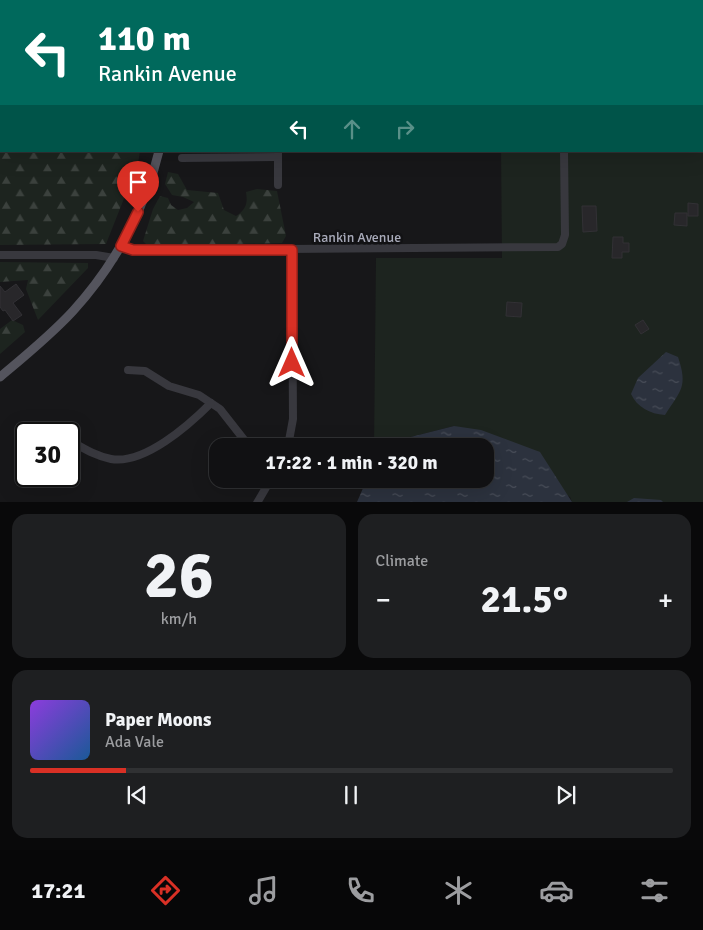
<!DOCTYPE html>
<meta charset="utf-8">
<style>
:root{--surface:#111113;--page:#1e1f21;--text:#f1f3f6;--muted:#9c9da0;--line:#303133;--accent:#d93025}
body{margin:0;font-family:Signika,sans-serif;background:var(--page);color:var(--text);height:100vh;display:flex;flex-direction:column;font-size:19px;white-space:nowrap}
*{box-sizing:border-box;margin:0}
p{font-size:16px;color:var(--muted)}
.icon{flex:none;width:28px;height:28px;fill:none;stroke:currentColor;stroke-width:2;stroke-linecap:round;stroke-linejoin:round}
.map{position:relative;height:502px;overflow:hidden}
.drawer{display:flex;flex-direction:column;gap:12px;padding:12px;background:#09090a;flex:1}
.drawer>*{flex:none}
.hud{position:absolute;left:0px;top:0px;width:704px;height:152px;box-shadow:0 5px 20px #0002,0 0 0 1px var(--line);background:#00695c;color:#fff;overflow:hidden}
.speed{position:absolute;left:15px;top:422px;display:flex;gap:10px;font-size:25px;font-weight:700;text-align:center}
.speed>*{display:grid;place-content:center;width:65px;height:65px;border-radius:50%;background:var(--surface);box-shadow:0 5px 20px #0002,0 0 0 1px var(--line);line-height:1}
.speed .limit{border:2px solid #111;border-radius:8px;background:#fff;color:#111}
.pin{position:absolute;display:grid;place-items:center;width:42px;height:42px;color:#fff;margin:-51px -21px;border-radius:50% 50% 50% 0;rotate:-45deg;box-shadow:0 0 5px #0007}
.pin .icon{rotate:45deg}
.me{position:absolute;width:55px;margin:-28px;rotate:0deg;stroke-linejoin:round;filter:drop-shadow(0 0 4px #0008)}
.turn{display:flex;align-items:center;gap:18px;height:105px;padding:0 15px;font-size:22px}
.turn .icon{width:65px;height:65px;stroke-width:2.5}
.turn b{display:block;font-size:35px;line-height:42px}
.lanes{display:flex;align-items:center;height:48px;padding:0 15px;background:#0003;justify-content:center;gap:25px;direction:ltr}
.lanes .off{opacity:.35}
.big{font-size:38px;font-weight:800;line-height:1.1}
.drawer .widget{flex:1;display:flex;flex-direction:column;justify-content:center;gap:8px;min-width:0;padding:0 18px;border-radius:15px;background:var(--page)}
.drawer .dial{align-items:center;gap:0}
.dial b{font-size:65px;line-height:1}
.song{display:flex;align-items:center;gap:15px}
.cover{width:60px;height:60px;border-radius:8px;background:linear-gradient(135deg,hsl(270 70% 55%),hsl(210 70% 35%))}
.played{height:5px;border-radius:2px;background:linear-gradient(90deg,var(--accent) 15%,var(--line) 15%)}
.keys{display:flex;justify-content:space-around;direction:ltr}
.heat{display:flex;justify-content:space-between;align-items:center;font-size:28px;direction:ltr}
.drawer .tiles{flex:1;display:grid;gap:12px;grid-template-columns:1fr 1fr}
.widget:last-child{grid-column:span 2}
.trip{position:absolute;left:209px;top:438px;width:285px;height:50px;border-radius:15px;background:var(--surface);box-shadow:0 5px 20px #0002,0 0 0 1px var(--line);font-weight:800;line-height:50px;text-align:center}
.menu{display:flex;height:80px;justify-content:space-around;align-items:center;background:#070708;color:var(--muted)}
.menu .icon{width:35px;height:35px}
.menu .selected{color:var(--accent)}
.menu b{font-size:22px;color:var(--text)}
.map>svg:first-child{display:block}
.green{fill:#1d241f}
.forest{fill:url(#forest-firs)}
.water{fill:url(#water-ripples)}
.building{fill:#28272a;stroke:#323135}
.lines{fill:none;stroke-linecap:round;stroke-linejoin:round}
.minor{stroke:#38383e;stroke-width:8}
.major{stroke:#54545d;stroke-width:9}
.route-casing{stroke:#8d1f18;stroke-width:12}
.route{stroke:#d93025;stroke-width:9}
.labels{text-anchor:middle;stroke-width:5;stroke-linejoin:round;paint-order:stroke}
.street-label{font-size:14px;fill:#a8aab9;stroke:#121214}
</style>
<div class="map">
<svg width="703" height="503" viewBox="0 0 703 503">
<defs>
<pattern id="forest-firs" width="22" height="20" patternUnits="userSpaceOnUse" patternTransform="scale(1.25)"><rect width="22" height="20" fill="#1d241f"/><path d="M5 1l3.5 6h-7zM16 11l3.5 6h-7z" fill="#3b413d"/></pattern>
<pattern id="water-ripples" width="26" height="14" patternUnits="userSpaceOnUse" patternTransform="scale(1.25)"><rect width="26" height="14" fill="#2c323e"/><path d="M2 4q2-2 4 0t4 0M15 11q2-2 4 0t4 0" fill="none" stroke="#484d58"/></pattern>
</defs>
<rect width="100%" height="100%" fill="#171719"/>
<path class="green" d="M703,48V502H572L570,497L454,426L387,443L384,446H374L376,258H502L501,151H702Z"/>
<g class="forest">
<path d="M0,0H153L1,1V151H140L138,163L106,244L0,245Z"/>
<path d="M168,172L178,174L187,190L218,193L224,210L236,216C246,209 248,204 246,192L257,189L277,191L286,236L282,243L148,246L143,241L153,209L160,196L168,198L171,205L178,210L187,208L194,202L183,197L172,195L165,184Z"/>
<path d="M0,262L88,263V268L38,320L26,289L28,280L0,282Z"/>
<path d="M12,320L23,325L25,332L0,354V329Z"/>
</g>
<g class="water">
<path d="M666,352L678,357C688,387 681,390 665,415C650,414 637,407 631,394L638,378Z"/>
<path d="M454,426L481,430L540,452L572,502H357L367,479H485V446H384L387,443Z"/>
<path d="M634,498L661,500L663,502H627Z"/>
</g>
<g class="building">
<path d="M688,203L698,204V216H688Z"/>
<path d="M582,206H596L597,231L583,232Z"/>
<path d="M675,213H687V226L674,225Z"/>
<path d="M613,237H623V243H629V252H622V258H612Z"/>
<path d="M16,284L24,295L13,303L22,315L13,321L5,310L3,311L0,307V286L5,292Z"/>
<path d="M507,302L522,303L521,317L506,316Z"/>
<path d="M643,320L649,329L641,334L635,325Z"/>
</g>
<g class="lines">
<g class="minor">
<path d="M702,39H703"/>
<path d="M278,151V185"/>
<path d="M182,158L278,157"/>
<path d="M121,246L133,250L558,247L562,244L565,235L564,151"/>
<path d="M0,255H96L114,258"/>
<path d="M128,370L145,371L169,386L199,395L220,409L249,446"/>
<path d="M69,440C83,448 95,456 111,459C144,465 189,425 211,403"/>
<path d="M288,446L293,419L292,250"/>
<path d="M257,503L271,479"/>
</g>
<g class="major">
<path d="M168,0V1"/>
<path d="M0,377C25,356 51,335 73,311C114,266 145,210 159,151"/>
</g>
</g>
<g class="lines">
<g class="route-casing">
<path id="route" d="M138,212L121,246L133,250H292V363"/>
</g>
<use href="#route" class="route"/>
</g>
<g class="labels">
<g class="street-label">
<text x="357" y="242">Rankin Avenue</text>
</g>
</g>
</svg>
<div class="speed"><div class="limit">30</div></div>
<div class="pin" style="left:138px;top:212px;background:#d93025"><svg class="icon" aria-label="arrive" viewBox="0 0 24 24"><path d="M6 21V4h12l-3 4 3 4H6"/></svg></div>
<svg class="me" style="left:292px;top:363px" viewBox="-20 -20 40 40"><path d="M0-17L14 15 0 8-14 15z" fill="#d93025" stroke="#fff" stroke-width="4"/></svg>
<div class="trip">17:22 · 1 min · 320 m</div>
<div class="hud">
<div class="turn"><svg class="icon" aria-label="left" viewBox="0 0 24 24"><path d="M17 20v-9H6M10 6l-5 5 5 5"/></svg><div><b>110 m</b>Rankin Avenue</div></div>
<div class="lanes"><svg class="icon" aria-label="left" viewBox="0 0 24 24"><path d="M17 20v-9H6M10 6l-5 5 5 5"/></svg><svg class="icon off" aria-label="ahead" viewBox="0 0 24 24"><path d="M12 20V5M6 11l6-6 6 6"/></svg><svg class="icon off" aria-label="right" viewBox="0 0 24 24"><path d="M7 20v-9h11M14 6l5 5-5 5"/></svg></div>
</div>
</div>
<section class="drawer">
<div class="tiles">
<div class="widget dial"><b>26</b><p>km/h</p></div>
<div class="widget"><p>Climate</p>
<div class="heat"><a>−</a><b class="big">21.5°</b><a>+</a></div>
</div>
<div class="widget">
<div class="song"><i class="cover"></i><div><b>Paper Moons</b><p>Ada Vale</p></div></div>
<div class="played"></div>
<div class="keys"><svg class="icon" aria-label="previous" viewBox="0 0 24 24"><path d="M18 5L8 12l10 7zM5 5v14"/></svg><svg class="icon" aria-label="pause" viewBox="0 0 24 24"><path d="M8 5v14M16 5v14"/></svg><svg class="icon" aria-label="next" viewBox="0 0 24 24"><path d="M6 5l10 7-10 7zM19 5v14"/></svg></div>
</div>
</div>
</section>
<nav class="menu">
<b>17:21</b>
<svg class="icon selected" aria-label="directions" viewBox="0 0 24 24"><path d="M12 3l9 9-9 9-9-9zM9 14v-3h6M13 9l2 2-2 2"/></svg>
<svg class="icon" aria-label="music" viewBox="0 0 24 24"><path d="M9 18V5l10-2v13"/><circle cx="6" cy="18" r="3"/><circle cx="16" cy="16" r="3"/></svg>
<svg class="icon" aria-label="phone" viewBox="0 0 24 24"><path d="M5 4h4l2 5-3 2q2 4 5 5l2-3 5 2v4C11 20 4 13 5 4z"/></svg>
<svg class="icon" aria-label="climate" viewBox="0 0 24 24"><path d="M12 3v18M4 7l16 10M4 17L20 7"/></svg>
<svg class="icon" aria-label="car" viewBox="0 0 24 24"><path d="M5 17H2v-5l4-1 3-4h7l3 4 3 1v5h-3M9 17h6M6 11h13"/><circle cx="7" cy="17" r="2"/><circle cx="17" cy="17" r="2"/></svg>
<svg class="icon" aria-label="filters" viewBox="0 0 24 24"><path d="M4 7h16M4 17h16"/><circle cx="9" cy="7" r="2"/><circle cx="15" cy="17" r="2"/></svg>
</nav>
